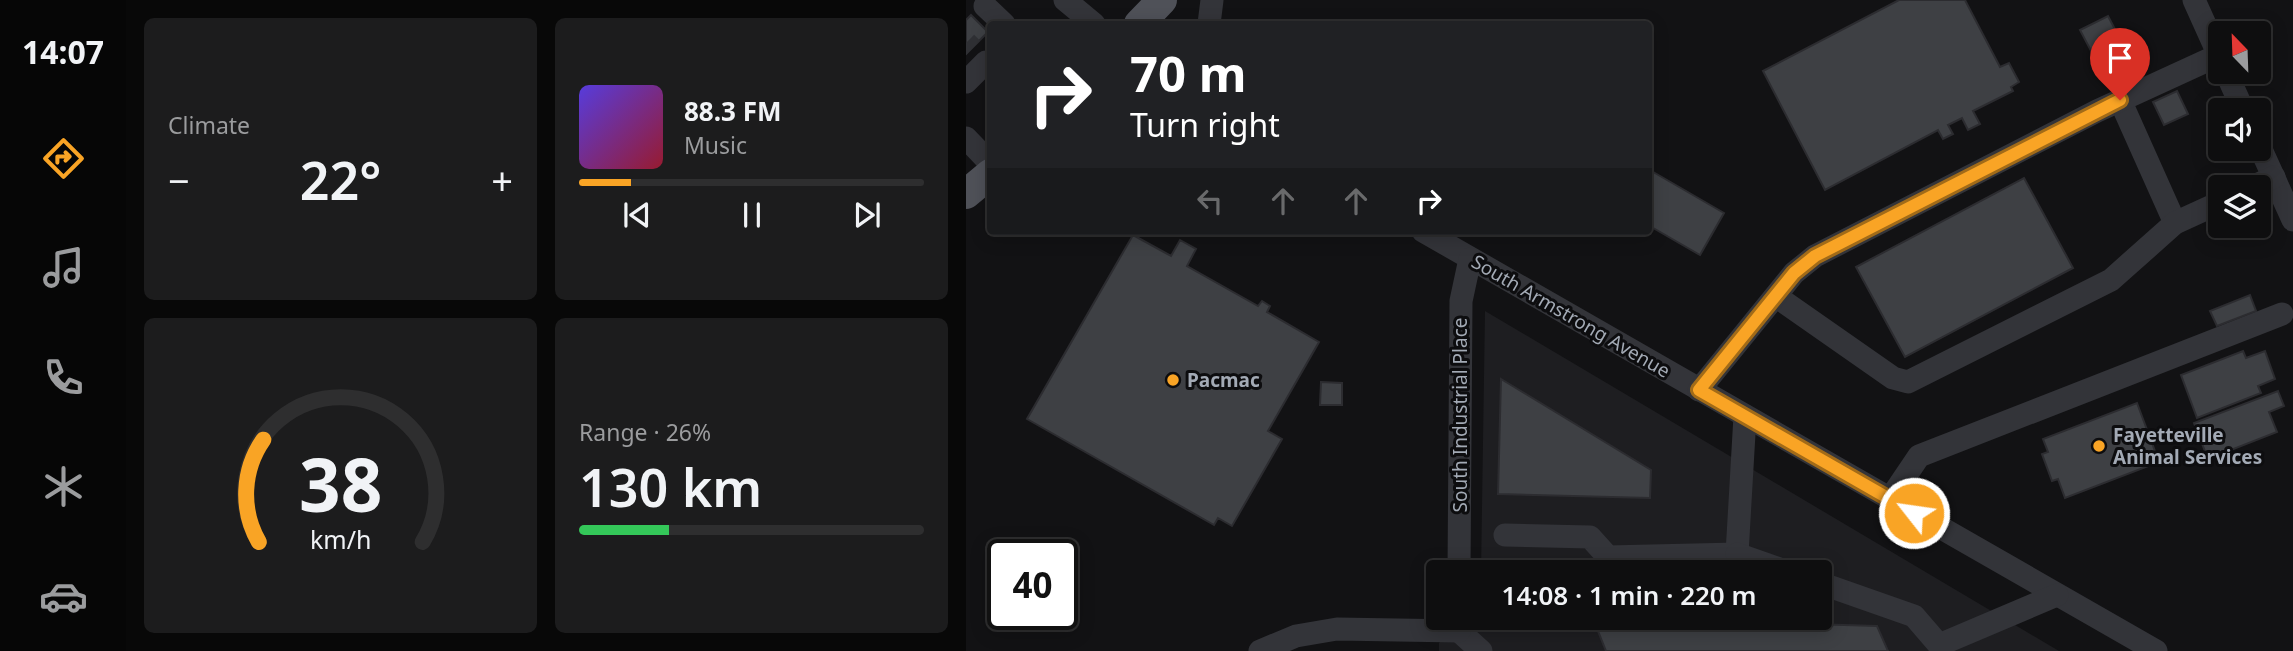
<!DOCTYPE html>
<meta charset="utf-8">
<style>
:root{--surface:#0e0e0f;--page:#1c1c1d;--text:#f1f3f6;--muted:#9b9c9e;--line:#2e2e2f;--accent:#f9a425}
body{margin:0;font-family:"Noto Sans",sans-serif;background:var(--page);color:var(--text);height:100vh;display:flex;flex-direction:column;font-size:26px;white-space:nowrap}
*{box-sizing:border-box;margin:0}
p{font-size:23px;color:var(--muted)}
.icon{flex:none;width:38px;height:38px;fill:none;stroke:currentColor;stroke-width:2;stroke-linecap:round;stroke-linejoin:round}
.map{position:relative;flex:1;overflow:hidden}
.side{display:flex;flex-direction:column;gap:18px;padding:18px;background:#080808;width:840px}
.side>*{flex:none}
.hud{position:absolute;left:21px;top:21px;width:665px;height:214px;border-radius:7px;box-shadow:0 4px 18px #0003,0 0 0 2px var(--line);background:#202124;color:#fff;overflow:hidden}
.needle{width:46px;rotate:337deg}
.tools{position:absolute;left:1242px;top:21px;display:grid;gap:14px}
.tools a{display:grid;place-items:center;width:63px;height:63px;border-radius:7px;background:var(--surface);box-shadow:0 4px 18px #0003,0 0 0 2px var(--line);font-size:35px}
.speed{position:absolute;left:21px;top:539px;display:flex;gap:14px;font-size:35px;font-weight:700;text-align:center}
.speed>*{display:grid;place-content:center;width:91px;height:91px;border-radius:50%;background:var(--surface);box-shadow:0 4px 18px #0003,0 0 0 2px var(--line);line-height:1}
.speed .limit{border:4px solid #111;border-radius:10px;background:#fff;color:#111}
.pin{position:absolute;display:grid;place-items:center;width:60px;height:60px;color:#fff;margin:-72px -30px;border-radius:50% 50% 50% 0;rotate:-45deg;box-shadow:0 0 7px #0007}
.pin .icon{rotate:45deg}
.me{position:absolute;width:77px;margin:-38px;rotate:300deg;stroke-linejoin:round;filter:drop-shadow(0 0 5px #0008)}
.turn{display:flex;align-items:center;gap:24px;height:147px;padding:0 28px;font-size:32px}
.turn .icon{width:91px;height:91px;stroke-width:2.5}
.turn b{display:block;font-size:49px;line-height:60px}
.lanes{display:flex;align-items:center;height:66px;padding:0 28px;background:#0003;justify-content:center;gap:35px;direction:ltr}
.lanes .off{opacity:.35}
.big{font-size:52px;font-weight:600;line-height:1.1}
.side .widget{flex:1;display:flex;flex-direction:column;justify-content:center;gap:10px;min-width:0;padding:0 24px;border-radius:10px;background:var(--page)}
.side .dial{align-items:center;gap:0}
.dial svg{height:182px;overflow:visible;fill:none;stroke:var(--line);stroke-width:7;stroke-linecap:round;text-anchor:middle}
.dial text{fill:var(--text);stroke:none}
.song{display:flex;align-items:center;gap:21px}
.cover{width:84px;height:84px;border-radius:10px;background:linear-gradient(135deg,hsl(250 70% 55%),hsl(350 70% 35%))}
.played{height:7px;border-radius:4px;background:linear-gradient(90deg,var(--accent) 15%,var(--line) 15%)}
.keys{display:flex;justify-content:space-around;direction:ltr}
.heat{display:flex;justify-content:space-between;align-items:center;font-size:38px;direction:ltr}
.charge{height:10px;border-radius:5px;background:linear-gradient(90deg,#34c759 26%,var(--line) 0)}
.side .tiles{flex:1;display:grid;gap:18px;grid-template-columns:repeat(2,1fr)}
.trip{position:absolute;left:460px;top:560px;width:406px;height:70px;border-radius:7px;background:var(--surface);box-shadow:0 4px 18px #0003,0 0 0 2px var(--line);font-weight:600;line-height:70px;text-align:center}
main{display:flex;flex:1;min-height:0}
.dock{display:flex;flex-direction:column;width:126px;justify-content:space-around;align-items:center;background:#060606;color:var(--muted)}
.dock .icon{width:49px;height:49px}
.dock .active{color:var(--accent)}
.dock b{font-size:32px;color:var(--text)}
.map>svg:first-child{display:block}
.built{fill:#1e1e21}
.building{fill:#3e4044;stroke:#2c2c30;stroke-width:2}
.lines{fill:none;stroke-linecap:round;stroke-linejoin:round}
.minor-tunnel{stroke:#2f3034;stroke-width:23;stroke-dasharray:23 11;stroke-linecap:butt}
.minor{stroke:#333439;stroke-width:23}
.major{stroke:#4f5158;stroke-width:30}
.route-casing{stroke:#a26b18;stroke-width:18}
.route{stroke:#f9a425;stroke-width:12}
.poi-dot{fill:#f9a425;stroke:#0d0d0f;stroke-width:2.5}
.labels{text-anchor:middle;stroke-width:6;stroke-linejoin:round;paint-order:stroke}
.street-label{font-size:19px;fill:#a3aab5;stroke:#0d0d0f}
.poi-label{font-size:19px;font-weight:bold;fill:#a3aab5;stroke:#0d0d0f;text-anchor:start}
</style>
<main>
<nav class="dock">
<b>14:07</b>
<svg class="icon active" aria-label="directions" viewBox="0 0 24 24"><path d="M12 3l9 9-9 9-9-9zM9 14v-3h6M13 9l2 2-2 2"/></svg>
<svg class="icon" aria-label="music" viewBox="0 0 24 24"><path d="M9 18V5l10-2v13"/><circle cx="6" cy="18" r="3"/><circle cx="16" cy="16" r="3"/></svg>
<svg class="icon" aria-label="phone" viewBox="0 0 24 24"><path d="M5 4h4l2 5-3 2q2 4 5 5l2-3 5 2v4C11 20 4 13 5 4z"/></svg>
<svg class="icon" aria-label="climate" viewBox="0 0 24 24"><path d="M12 3v18M4 7l16 10M4 17L20 7"/></svg>
<svg class="icon" aria-label="car" viewBox="0 0 24 24"><path d="M5 17H2v-5l4-1 3-4h7l3 4 3 1v5h-3M9 17h6M6 11h13"/><circle cx="7" cy="17" r="2"/><circle cx="17" cy="17" r="2"/></svg>
</nav>
<section class="side">
<div class="tiles">
<div class="widget"><p>Climate</p>
<div class="heat"><a>−</a><b class="big">22°</b><a>+</a></div>
</div>
<div class="widget">
<div class="song"><i class="cover"></i><div><b>88.3 FM</b><p>Music</p></div></div>
<div class="played"></div>
<div class="keys"><svg class="icon" aria-label="previous" viewBox="0 0 24 24"><path d="M18 5L8 12l10 7zM5 5v14"/></svg><svg class="icon" aria-label="pause" viewBox="0 0 24 24"><path d="M8 5v14M16 5v14"/></svg><svg class="icon" aria-label="next" viewBox="0 0 24 24"><path d="M6 5l10 7-10 7zM19 5v14"/></svg></div>
</div>
<div class="widget dial"><svg viewBox="0 0 100 80">
<path d="M14 69A42 42 0 1 1 86 69"/>
<path d="M14 69A42 42 0 0 1 16 24" stroke="#f9a425"/>
<text x="50" y="56" font-size="32" font-weight="700">38</text>
<text x="50" y="72" font-size="11">km/h</text>
</svg></div>
<div class="widget"><p>Range · 26%</p><b class="big">130 km</b><div class="charge"></div></div>
</div>
</section>
<div class="map">
<svg width="1327" height="651" viewBox="0 0 1327 651">
<rect width="100%" height="100%" fill="#121214"/>
<path class="built" d="M519,311L1093,651H473V643L495,618H854V572H515Z"/>
<g class="building">
<path d="M933,0H999L1034,67L1043,63L1053,82L1045,87L1047,91L1007,111L1014,124L1002,130L996,118L982,125L987,134L977,139L972,130L859,190L797,71Z"/>
<path d="M5,15L22,32L0,54V20Z"/>
<path d="M1142,16L1162,54L1134,68L1114,30Z"/>
<path d="M1211,91L1222,114L1198,125L1187,102Z"/>
<path d="M682,169L758,213L734,255L682,225Z"/>
<path d="M1058,178L1107,268L939,357L890,267Z"/>
<path d="M167,235L205,256L214,240L230,249L221,266L292,306L296,301L304,306L301,312L353,342L302,431L316,439L266,526L252,518L248,525L61,419Z"/>
<path d="M1284,295L1290,311L1251,326L1244,311Z"/>
<path d="M1277,351L1280,358L1299,351L1309,379L1292,386L1295,393L1231,418L1215,375Z"/>
<path d="M535,379L685,470L684,498L532,494Z"/>
<path d="M355,382L376,383V405H354Z"/>
<path d="M1312,391L1318,406L1303,412L1311,432L1242,459L1228,423Z"/>
<path d="M1171,403L1193,462L1099,498L1092,479L1086,481L1076,454L1082,452L1077,439Z"/>
<path d="M654,618L911,626L922,651H640L630,626Z"/>
</g>
<g class="lines">
<path class="minor-tunnel" d="M0,43L6,49"/>
<g class="minor">
<path d="M99,0L128,24"/>
<path d="M1228,0L1255,60"/>
<path d="M19,6L38,24"/>
<path d="M243,24L246,0"/>
<path d="M1260,72L1277,110"/>
<path d="M0,82L20,62L24,67"/>
<path d="M1154,100L1209,223"/>
<path d="M0,138L24,163"/>
<path d="M1293,145L1327,220"/>
<path d="M1286,187L1308,177"/>
<path d="M457,231L1190,651"/>
<path d="M811,297L927,378L942,382L1145,280L1209,223L1255,202"/>
<path d="M733,390L828,273L849,256L1131,111L1253,55"/>
<path d="M924,499L953,456L1316,314"/>
<path d="M539,535L624,537L642,557L771,554L779,416"/>
<path d="M771,554L822,572"/>
<path d="M493,572L495,301L504,259"/>
<path d="M854,583L948,616L973,645L1091,595"/>
<path d="M493,618V631L515,651"/>
<path d="M294,651L330,636L371,629L493,631"/>
</g>
<g class="major">
<path d="M173,24L196,0"/>
<path d="M0,194L24,174"/>
</g>
</g>
<g class="lines">
<g class="route-casing">
<path id="route" d="M948,513L733,390L828,273L849,256L1154,100"/>
</g>
<use href="#route" class="route"/>
</g>
<g class="poi-dot">
<circle cx="207" cy="380" r="7"/>
<circle cx="1133" cy="446" r="7"/>
</g>
<g class="labels">
<g class="street-label">
<text transform="translate(605 316) rotate(30)" y="7">South Armstrong Avenue</text>
<text transform="translate(494 415) rotate(-90)" y="7">South Industrial Place</text>
</g>
<g class="poi-label">
<text x="221" y="387">Pacmac</text>
<text x="1147" y="442">Fayetteville<tspan x="1147" dy="22">Animal Services</tspan></text>
</g>
</g>
</svg>
<div class="tools">
<a><svg class="needle" viewBox="-14 -14 28 28"><path d="M0-13l5 13h-10z" fill="#e53935"/><path d="M0 13l5-13h-10z" fill="#9b9c9e"/></svg></a>
<a><svg class="icon" aria-label="sound" viewBox="0 0 24 24"><path d="M4 9h4l5-4v14l-5-4H4zM17 9q2 3 0 6"/></svg></a>
<a><svg class="icon" aria-label="layers" viewBox="0 0 24 24"><path d="M12 4l9 5-9 5-9-5zM3 14l9 5 9-5"/></svg></a>
</div>
<div class="speed"><div class="limit">40</div></div>
<div class="pin" style="left:1154px;top:100px;background:#d93025"><svg class="icon" aria-label="arrive" viewBox="0 0 24 24"><path d="M6 21V4h12l-3 4 3 4H6"/></svg></div>
<svg class="me" style="left:948px;top:513px" viewBox="-20 -20 40 40"><circle r="17" fill="#f9a425" stroke="#fff" stroke-width="3"/><path d="M0-11L8 9 0 5-8 9z" fill="#fff"/></svg>
<div class="trip">14:08 · 1 min · 220 m</div>
<div class="hud">
<div class="turn"><svg class="icon" aria-label="right" viewBox="0 0 24 24"><path d="M7 20v-9h11M14 6l5 5-5 5"/></svg><div><b>70 m</b>Turn right</div></div>
<div class="lanes"><svg class="icon off" aria-label="left" viewBox="0 0 24 24"><path d="M17 20v-9H6M10 6l-5 5 5 5"/></svg><svg class="icon off" aria-label="ahead" viewBox="0 0 24 24"><path d="M12 20V5M6 11l6-6 6 6"/></svg><svg class="icon off" aria-label="ahead" viewBox="0 0 24 24"><path d="M12 20V5M6 11l6-6 6 6"/></svg><svg class="icon" aria-label="right" viewBox="0 0 24 24"><path d="M7 20v-9h11M14 6l5 5-5 5"/></svg></div>
</div>
</div>
</main>
